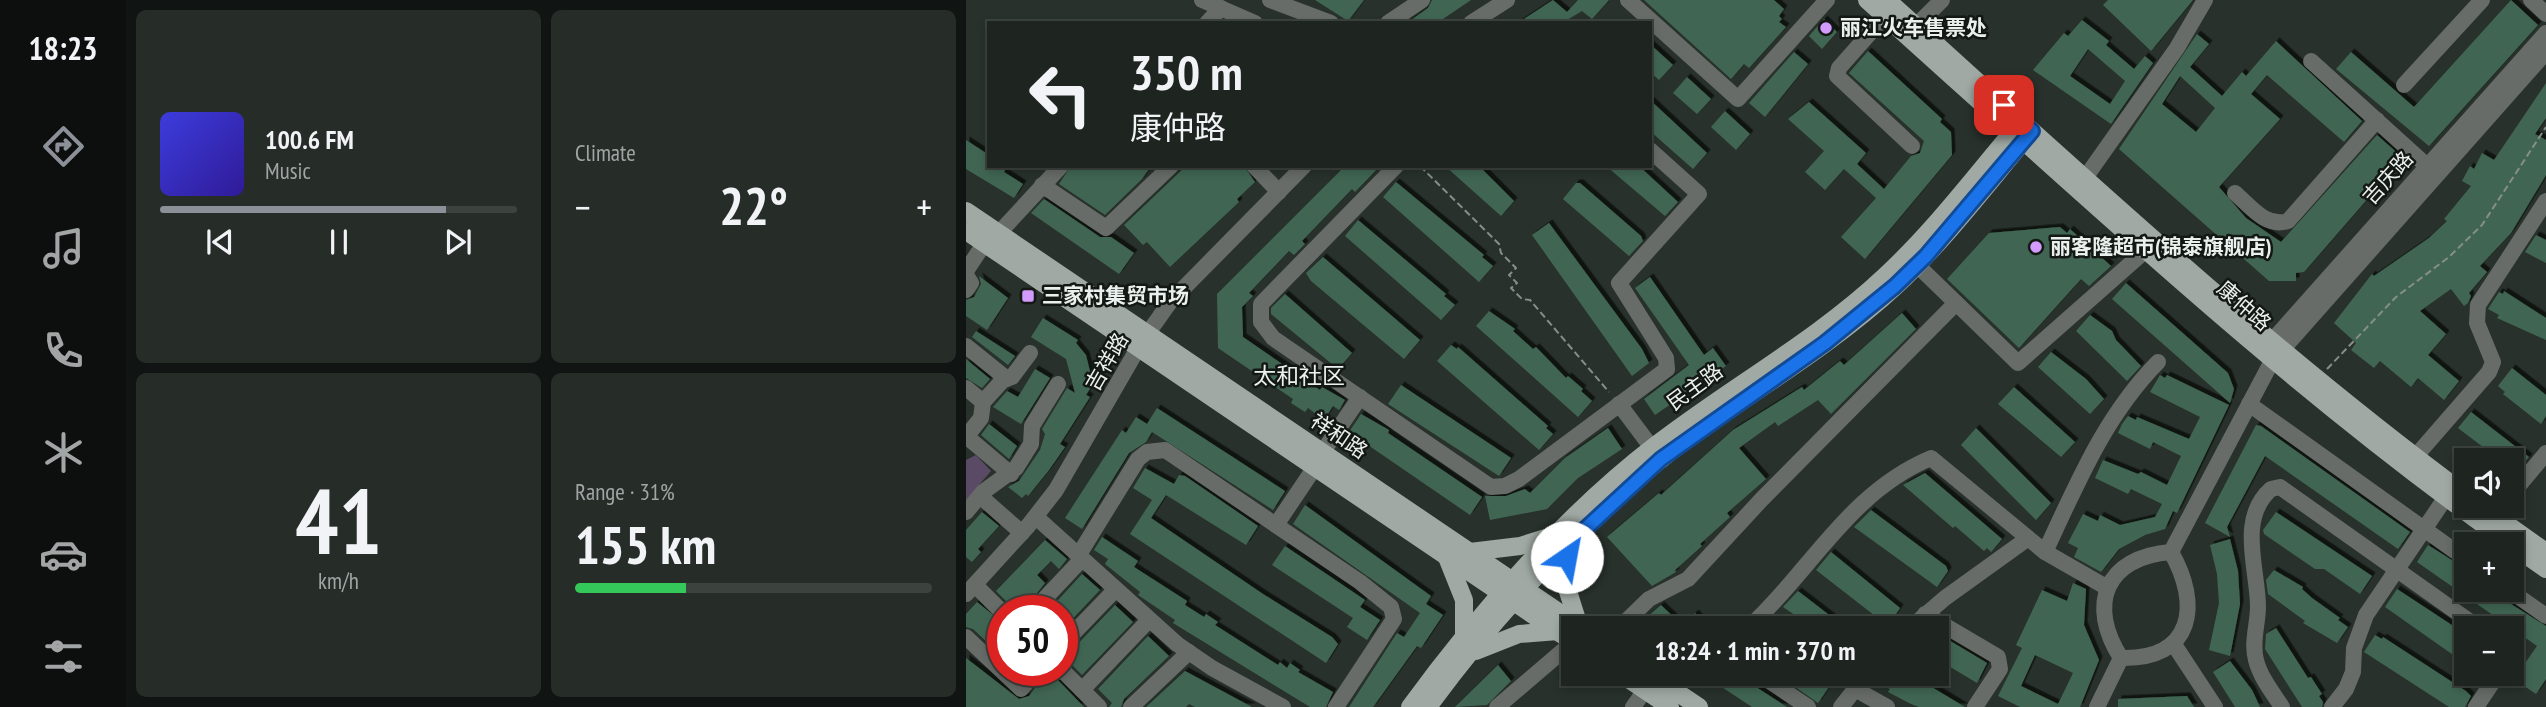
<!DOCTYPE html>
<meta charset="utf-8">
<style>
:root{--surface:#1e2520;--page:#262d29;--text:#f1f3f6;--muted:#a1a5a5;--line:#3c423e;--accent:#8c9099}
body{margin:0;font-family:"PT Sans Narrow","Noto Sans SC",sans-serif;background:var(--page);color:var(--text);height:100vh;display:flex;flex-direction:column;font-size:26px;white-space:nowrap}
*{box-sizing:border-box;margin:0}
p{font-size:23px;color:var(--muted)}
.icon{flex:none;width:38px;height:38px;fill:none;stroke:currentColor;stroke-width:2;stroke-linecap:round;stroke-linejoin:round}
.map{position:relative;flex:1;overflow:hidden}
.drawer{display:flex;flex-direction:column;gap:10px;padding:10px;background:#101412;width:840px}
.drawer>*{flex:none}
.top-card{position:absolute;left:21px;top:21px;width:665px;height:147px;border-radius:0px;box-shadow:0 4px 10px #0003,0 0 0 2px var(--line);background:#1e2520;color:var(--text);overflow:hidden}
.fabs{position:absolute;left:1488px;top:448px;display:grid;gap:14px}
.fabs a{display:grid;place-items:center;width:70px;height:70px;border-radius:0px;background:var(--surface);box-shadow:0 4px 10px #0003,0 0 0 2px var(--line);font-size:35px}
.speed{position:absolute;left:21px;top:595px;display:flex;gap:14px;font-size:35px;font-weight:700;text-align:center}
.speed>*{display:grid;place-content:center;width:91px;height:91px;border-radius:50%;background:var(--surface);box-shadow:0 4px 10px #0003,0 0 0 2px var(--line);line-height:1}
.speed .limit{border:10px solid #d22;background:#fff;color:#111}
.pin{position:absolute;display:grid;place-items:center;width:60px;height:60px;color:#fff;margin:-30px;border-radius:14px;box-shadow:0 4px 10px #0006}
.me{position:absolute;width:77px;margin:-38px;rotate:33deg;stroke-linejoin:round;filter:drop-shadow(0 0 5px #0008)}
.turn{display:flex;align-items:center;gap:24px;height:147px;padding:0 28px;font-size:32px}
.turn .icon{width:91px;height:91px;stroke-width:2.5}
.turn b{display:block;font-size:49px;line-height:60px}
.big{font-size:52px;font-weight:600;line-height:1.1}
.drawer .tile{flex:1;display:flex;flex-direction:column;justify-content:center;gap:10px;min-width:0;padding:0 24px;border-radius:10px;background:var(--page)}
.drawer .dial{align-items:center;gap:0}
.dial b{font-size:91px;line-height:1}
.song{display:flex;align-items:center;gap:21px}
.cover{width:84px;height:84px;border-radius:10px;background:linear-gradient(135deg,hsl(240 70% 55%),hsl(250 70% 35%))}
.played{height:7px;border-radius:4px;background:linear-gradient(90deg,var(--accent) 80%,var(--line) 80%)}
.keys{display:flex;justify-content:space-around;direction:ltr}
.heat{display:flex;justify-content:space-between;align-items:center;font-size:38px;direction:ltr}
.charge{height:10px;border-radius:5px;background:linear-gradient(90deg,#34c759 31%,var(--line) 0)}
.drawer .tiles{flex:1;display:grid;gap:10px;grid-template-columns:repeat(2,1fr)}
.trip{position:absolute;left:595px;top:616px;width:388px;height:70px;border-radius:0px;background:var(--surface);box-shadow:0 4px 10px #0003,0 0 0 2px var(--line);font-weight:600;line-height:70px;text-align:center}
main{display:flex;flex:1;min-height:0}
.dock{display:flex;flex-direction:column;width:126px;justify-content:space-around;align-items:center;background:#0c0f0d;color:var(--muted)}
.dock .icon{width:49px;height:49px}
.dock .on{color:var(--accent)}
.dock b{font-size:32px;color:var(--text)}
.map>svg:first-child{display:block}
.green{fill:#5a4a66}
.building{fill:#416652;fill-rule:evenodd;filter:url(#shadow)}
.lines{fill:none;stroke-linecap:round;stroke-linejoin:round}
.path{stroke:#868e89;stroke-width:2;stroke-dasharray:7 3.5;stroke-linecap:butt}
.minor{stroke:#676c69;stroke-width:16}
.major{stroke:#a0a9a3;stroke-width:18}
.route-casing{stroke:#114b97;stroke-width:18}
.route{stroke:#1a73e8;stroke-width:12}
.poi-dot{fill:#d39cfc;stroke:#131815;stroke-width:2.5}
.labels{text-anchor:middle;stroke-width:5;stroke-linejoin:round;paint-order:stroke}
.poi-label{font-size:21px;font-weight:bold;fill:#eaf0ed;stroke:#131815;text-anchor:start}
.street-label{font-size:21px;fill:#eaf0ed;stroke:#131815}
.neighbourhood-label{font-size:23px;fill:#eaf0ed;stroke:#131815}
</style>
<main>
<nav class="dock">
<b>18:23</b>
<svg class="icon on" aria-label="directions" viewBox="0 0 24 24"><path d="M12 3l9 9-9 9-9-9zM9 14v-3h6M13 9l2 2-2 2"/></svg>
<svg class="icon" aria-label="music" viewBox="0 0 24 24"><path d="M9 18V5l10-2v13"/><circle cx="6" cy="18" r="3"/><circle cx="16" cy="16" r="3"/></svg>
<svg class="icon" aria-label="phone" viewBox="0 0 24 24"><path d="M5 4h4l2 5-3 2q2 4 5 5l2-3 5 2v4C11 20 4 13 5 4z"/></svg>
<svg class="icon" aria-label="climate" viewBox="0 0 24 24"><path d="M12 3v18M4 7l16 10M4 17L20 7"/></svg>
<svg class="icon" aria-label="car" viewBox="0 0 24 24"><path d="M5 17H2v-5l4-1 3-4h7l3 4 3 1v5h-3M9 17h6M6 11h13"/><circle cx="7" cy="17" r="2"/><circle cx="17" cy="17" r="2"/></svg>
<svg class="icon" aria-label="filters" viewBox="0 0 24 24"><path d="M4 7h16M4 17h16"/><circle cx="9" cy="7" r="2"/><circle cx="15" cy="17" r="2"/></svg>
</nav>
<section class="drawer">
<div class="tiles">
<div class="tile">
<div class="song"><i class="cover"></i><div><b>100.6 FM</b><p>Music</p></div></div>
<div class="played"></div>
<div class="keys"><svg class="icon" aria-label="previous" viewBox="0 0 24 24"><path d="M18 5L8 12l10 7zM5 5v14"/></svg><svg class="icon" aria-label="pause" viewBox="0 0 24 24"><path d="M8 5v14M16 5v14"/></svg><svg class="icon" aria-label="next" viewBox="0 0 24 24"><path d="M6 5l10 7-10 7zM19 5v14"/></svg></div>
</div>
<div class="tile"><p>Climate</p>
<div class="heat"><a>−</a><b class="big">22°</b><a>+</a></div>
</div>
<div class="tile dial"><b>41</b><p>km/h</p></div>
<div class="tile"><p>Range · 31%</p><b class="big">155 km</b><div class="charge"></div></div>
</div>
</section>
<div class="map">
<svg width="1580" height="707" viewBox="0 0 1580 707">
<defs>
<filter id="shadow"><feDropShadow dx="3.5" dy="-3.5" stdDeviation="0" flood-color="#0009"/></filter>
</defs>
<rect width="100%" height="100%" fill="#28312b"/>
<path class="green" d="M10,455L25,471L0,500V460Z"/>
<g class="building">
<path d="M349,0H398L382,21Z"/>
<path d="M466,0H505L471,23H441L462,8Z"/>
<path d="M587,0L601,12L612,0H643L626,19L616,11L596,23H552Z"/>
<path d="M678,0H808L818,9L813,16L816,19L813,22L820,27L783,68L778,64L765,79Z"/>
<path d="M1142,0H1227L1185,51L1137,5Z"/>
<path d="M1545,0L1572,25L1463,146L1370,69L1385,52L1448,107Z"/>
<path d="M858,19L871,32L856,49L843,36Z"/>
<path d="M1116,20L1143,41L1140,45L1168,69L1179,56L1187,63L1145,124L1067,70L1098,33L1102,36ZM1122,49L1159,81L1144,104L1104,76Z"/>
<path d="M1231,34L1243,44L1224,67L1256,96L1276,72L1280,76L1310,41L1396,121L1378,142L1301,75L1285,94L1314,119L1253,187L1280,218L1315,242L1411,135L1437,158L1338,272L1330,273V281H1303L1153,149ZM1214,76L1249,108L1230,132L1196,104Z"/>
<path d="M684,44L707,65L693,80L684,72Z"/>
<path d="M902,51L976,119L974,122L985,132L986,155L899,259L875,237L910,198L878,169L859,190L839,172L858,151L822,119L843,102L900,153L891,164L918,189L945,156L954,153L958,141L883,73Z"/>
<path d="M828,52L842,64L799,117L783,103Z"/>
<path d="M721,77L745,99L731,114L707,93Z"/>
<path d="M1580,83V118L1569,134L1580,140V175L1545,233L1514,266L1521,272L1503,293L1505,296L1502,303L1498,306L1485,289L1454,311L1480,334L1462,355L1493,381L1478,400L1452,378L1445,387L1414,361L1408,368L1385,350L1390,343L1368,323L1406,274L1408,276L1463,238L1481,221L1478,219L1505,186L1496,181L1504,166L1508,169L1516,153L1528,160Z"/>
<path d="M684,100L741,153L727,169L684,131Z"/>
<path d="M759,111L784,134L770,150L745,127Z"/>
<path d="M0,140L23,155V166H41L38,172L57,184L48,198L0,169Z"/>
<path d="M105,166H185L176,179L139,215L93,184Z"/>
<path d="M220,166H278L289,182L271,199L273,202L204,267L181,242L177,245L158,225Z"/>
<path d="M379,166H414L389,192L386,189L336,241L339,244L328,255L323,251L283,293L287,296L276,307L277,337L354,390L356,387L379,400L373,410L367,406L358,420L342,408L339,412L325,403L327,399L252,348L251,294Z"/>
<path d="M479,166H513L548,201L535,216Z"/>
<path d="M640,166H673L712,202L699,216Z"/>
<path d="M430,182L518,255L516,257L527,266L513,282L417,197Z"/>
<path d="M610,183H614L675,236L677,241L663,256L597,199Z"/>
<path d="M78,199L134,237H145L168,253L153,274L65,213Z"/>
<path d="M392,220L480,294L478,296L489,305L475,320L379,236Z"/>
<path d="M583,223L676,349L683,363L666,376L566,235Z"/>
<path d="M1094,227L1101,233L1104,229L1145,266L1123,286L1115,279L1053,348L981,279L1023,233Z"/>
<path d="M1570,235L1580,240V263L1559,252Z"/>
<path d="M357,257L454,340L438,359L345,281L340,273Z"/>
<path d="M13,276L42,298L21,330L0,316V300L8,297L15,284Z"/>
<path d="M684,277L738,355L747,348L760,366L689,415L678,399L723,365L669,288Z"/>
<path d="M1160,283L1262,373L1268,389L1264,403L1146,299Z"/>
<path d="M1538,291L1580,318V340L1531,318L1533,315L1522,309L1533,292L1537,294Z"/>
<path d="M319,294L386,353L372,369L305,314V308Z"/>
<path d="M523,311L549,329L547,331L567,349L570,347L600,378L602,376L617,389L615,391L626,401L612,417L510,326Z"/>
<path d="M936,313L950,329L865,414L852,400L812,426L809,422L773,448L800,479L761,513L764,517L734,544L736,546L709,570L710,572L686,586L641,537L693,493L695,495L767,430L836,387L838,390L874,361L878,365Z"/>
<path d="M1124,315L1146,331L1150,340L1175,366L1161,381L1110,331Z"/>
<path d="M77,318L112,340L110,343L120,355L127,384L120,395L124,397L94,444L99,447L83,470L62,496L60,494L56,498L42,487L53,481L74,450L79,434L76,429L101,388L109,393L100,359L65,337Z"/>
<path d="M10,331L49,356L42,365L6,337Z"/>
<path d="M485,345L491,349L492,347L582,426L580,428L587,434L573,450L471,361Z"/>
<path d="M1085,352L1120,379L1138,399L1124,414L1072,367Z"/>
<path d="M0,359L24,379L16,388L0,378Z"/>
<path d="M1546,368L1580,395V416L1575,424L1537,394L1539,392L1532,386Z"/>
<path d="M69,369L84,378L55,424L27,407L41,391L52,397Z"/>
<path d="M1194,375L1199,378L1201,375L1263,405L1211,513L1207,511L1199,529L1179,535L1153,549L1135,572L1108,557L1112,548L1102,543L1117,514L1132,521L1134,515L1154,525L1189,517L1196,504L1165,489L1162,494L1129,478L1137,460L1172,474L1175,472L1201,485L1215,456L1187,442L1184,449L1152,433L1156,424L1162,416L1170,420L1171,417L1223,439L1234,417L1184,392Z"/>
<path d="M435,385L545,458L533,476L422,404Z"/>
<path d="M1048,387L1109,442L1095,457L1032,404Z"/>
<path d="M191,408L319,491L307,510L186,432L180,442L163,453L116,529L99,518L156,430L160,433L170,417L181,424Z"/>
<path d="M1505,412L1563,457L1550,472L1545,469V460H1534L1492,428Z"/>
<path d="M395,414L423,430L422,433L516,497L504,515L383,432Z"/>
<path d="M23,424L51,446L43,459L15,435Z"/>
<path d="M1290,425L1295,426L1444,532L1432,549L1299,456L1261,527L1264,537L1239,523Z"/>
<path d="M642,428L656,449L612,478L581,509L524,520L519,496H540L559,489L564,493L599,458Z"/>
<path d="M1010,428L1085,503L1070,520L995,445Z"/>
<path d="M179,468L208,484L213,475L219,476L292,526L280,545L200,495L185,518L297,594L366,637L372,644L360,663L164,534L186,500L167,488Z"/>
<path d="M959,473L1036,539L1025,552L1021,548L1018,551L989,526L987,528L937,485Z"/>
<path d="M339,505L465,596L460,604L477,615L455,648L451,646L407,707H383L431,633L438,637L454,613L327,524Z"/>
<path d="M905,510L980,566L982,571L971,587L888,527Z"/>
<path d="M16,512L33,526L12,549L15,552L6,562L0,557V530Z"/>
<path d="M1310,512L1406,576L1394,594L1358,569H1349L1298,534L1297,530Z"/>
<path d="M136,537L172,561L168,567L221,601L219,605L238,617L240,614L252,622L249,625L312,665L314,662L321,668L324,663L334,670L332,672L367,692L360,707H344L207,623L209,620L172,595L174,592L139,564L142,559L128,550Z"/>
<path d="M1264,539L1272,571L1274,604L1264,656L1243,650L1253,603L1251,574L1244,545Z"/>
<path d="M79,540L101,559L93,569L85,561L71,575L79,583L57,611H50L30,591Z"/>
<path d="M1462,545L1500,569V590H1533L1537,599L1580,626V679L1570,694L1548,679L1571,646L1451,562Z"/>
<path d="M319,546L399,600L394,607L414,620L401,640L381,627L387,618L306,565Z"/>
<path d="M865,552L934,608L922,626L850,570Z"/>
<path d="M1308,570L1337,587L1336,589L1346,598L1374,618L1372,620L1382,627L1371,643L1337,623L1339,621L1302,594L1300,580Z"/>
<path d="M116,574L134,590L96,630V611H82Z"/>
<path d="M1107,583L1120,589L1118,625L1133,660L1114,707H1054L1032,696L1056,648L1050,645L1076,590L1101,601ZM1069,655L1107,673L1092,704L1055,686Z"/>
<path d="M1431,589L1498,633L1500,664L1419,607Z"/>
<path d="M832,591L871,621L878,628H844L837,624L839,622L817,607Z"/>
<path d="M11,602L37,623V657L7,629L0,627V614Z"/>
<path d="M149,605L167,622L116,675L96,655L104,652Z"/>
<path d="M695,605L717,626L729,613L744,628H668Z"/>
<path d="M1310,628L1342,678L1345,677L1356,694L1353,696L1357,702L1356,707H1336L1299,649L1300,634Z"/>
<path d="M971,633L1021,663L1011,683L971,659Z"/>
<path d="M1409,635L1416,639L1417,637L1500,691L1505,696L1499,707H1483L1398,652Z"/>
<path d="M182,636L203,656L158,699L155,707H143L146,703L132,689Z"/>
<path d="M0,658L53,699L63,696L82,670H86L89,677L118,707H0Z"/>
<path d="M1264,661L1286,690L1294,707H1269L1247,672Z"/>
<path d="M532,665L545,681L521,705L489,707Z"/>
<path d="M219,671L286,707H229L223,704L220,707H180Z"/>
<path d="M736,674H770L821,707H786Z"/>
<path d="M811,674H849L865,684L852,703Z"/>
<path d="M924,674H944L999,707H953L945,704L922,692L924,689L918,686Z"/>
<path d="M1221,696L1228,707H1152V699Z"/>
</g>
<g class="lines">
<g class="path">
<path d="M454,166L533,244L535,253L550,268L543,275L551,283L545,288L556,299L564,300L643,392"/>
<path d="M1361,369L1430,297L1483,257L1516,225L1580,127"/>
</g>
<g class="minor">
<path d="M236,0L289,23"/>
<path d="M304,0L365,23"/>
<path d="M662,0L772,99L861,0"/>
<path d="M1565,0L1580,14"/>
<path d="M919,16L873,68L871,76L946,146"/>
<path d="M241,23L255,8"/>
<path d="M422,23L456,0"/>
<path d="M505,23L541,0"/>
<path d="M950,26L976,0"/>
<path d="M1345,61L1461,166"/>
<path d="M1438,85L1516,0"/>
<path d="M288,166L313,192"/>
<path d="M430,166L295,304V322L307,338L525,487L539,486L553,479L701,369L700,358L653,283L733,194L684,150"/>
<path d="M1119,178L1211,48L1239,0"/>
<path d="M76,185L140,228L205,166"/>
<path d="M1269,193C1285,207 1300,228 1322,221L1411,120"/>
<path d="M32,234L95,166"/>
<path d="M951,265L1052,363L1180,250"/>
<path d="M0,271L18,244"/>
<path d="M0,275L5,283L0,290"/>
<path d="M0,346L41,379"/>
<path d="M1298,350L1580,33"/>
<path d="M1308,359L1580,52"/>
<path d="M0,388L17,402"/>
<path d="M653,404L686,448"/>
<path d="M1283,404L1500,559"/>
<path d="M0,436L45,474"/>
<path d="M0,437L15,418L17,402L37,380L46,377L64,353"/>
<path d="M356,453L394,397"/>
<path d="M1449,457L1523,372L1527,362L1511,323L1512,305L1580,201"/>
<path d="M1545,495L1580,453"/>
<path d="M14,496L56,533"/>
<path d="M0,512L17,492L50,468L65,444L66,426L92,384"/>
<path d="M70,517L211,644L246,668L317,707"/>
<path d="M310,525L349,467"/>
<path d="M1079,552C1111,484 1138,417 1192,362"/>
<path d="M1205,552L1306,361"/>
<path d="M112,556L172,459L181,452L199,450L394,582L425,607L428,619L370,707"/>
<path d="M9,585L37,613"/>
<path d="M1543,590L1580,616"/>
<path d="M0,594L62,526L90,490L175,343L204,302L338,166"/>
<path d="M67,611L116,559"/>
<path d="M959,614L1032,657L1034,669L1009,707"/>
<path d="M653,628L683,599L722,579L796,499L990,303"/>
<path d="M782,628C845,571 882,493 965,458L1079,552L1140,587"/>
<path d="M944,628L979,598L1061,539"/>
<path d="M0,637L55,689L72,670"/>
<path d="M1207,643L1249,707"/>
<path d="M96,645L149,590"/>
<path d="M1155,658C1228,660 1235,604 1205,552"/>
<path d="M1155,658C1121,605 1139,557 1205,552"/>
<path d="M96,670L133,707"/>
<path d="M793,674L842,707"/>
<path d="M889,689L921,707"/>
<path d="M116,690L183,620"/>
<path d="M165,707L223,652"/>
<path d="M531,707L607,642"/>
<path d="M667,707L679,690"/>
<path d="M875,707L901,674"/>
<path d="M1131,707L1155,658"/>
<path d="M1316,707C1307,693 1294,677 1290,660C1285,643 1292,624 1292,607C1292,569 1271,519 1305,489L1314,487L1513,628"/>
<path d="M1366,707L1380,689L1387,672L1388,648L1400,615L1480,497"/>
<path d="M1510,707L1532,674"/>
</g>
<g class="major">
<path d="M901,0C1121,197 1336,401 1580,569"/>
<path d="M921,0C1110,170 1296,344 1500,495"/>
<path d="M0,211L616,628"/>
<path d="M0,231L607,642"/>
<path d="M1515,506L1580,552"/>
<path d="M604,543L600,585L613,626"/>
<path d="M504,552L554,546L589,535"/>
<path d="M482,560L498,600V639"/>
<path d="M510,651L553,634L592,631"/>
<path d="M655,674L704,707"/>
<path d="M684,674L733,707"/>
<path d="M444,707C510,616 600,514 690,445C765,387 850,341 919,276C970,229 1011,173 1056,121"/>
<path d="M462,707C524,622 616,520 699,456C774,398 860,351 930,286C980,239 1022,183 1066,131"/>
</g>
</g>
<g class="lines">
<g class="route-casing">
<path id="route" d="M601,557L604,543L695,459L859,343L929,286L960,256L1066,131L1038,105"/>
</g>
<use href="#route" class="route"/>
</g>
<g class="poi-dot">
<circle cx="860" cy="28" r="7"/>
<circle cx="1070" cy="247" r="7"/>
<rect x="55" y="289" width="14" height="14" rx="3.5"/>
</g>
<g class="labels">
<g class="poi-label">
<text x="874" y="35">丽江火车售票处</text>
<text x="1084" y="254">丽客隆超市(锦泰旗舰店)</text>
<text x="76" y="303">三家村集贸市场</text>
</g>
<g class="street-label">
<text transform="translate(1422 178) rotate(-48)" y="7">吉庆路</text>
<text transform="translate(1278 306) rotate(41)" y="7">康仲路</text>
<text transform="translate(141 362) rotate(-60)" y="7">吉祥路</text>
<text transform="translate(729 387) rotate(-36)" y="7">民主路</text>
<text transform="translate(373 436) rotate(34)" y="7">祥和路</text>
</g>
<g class="neighbourhood-label">
<text x="333" y="384">太和社区</text>
</g>
</g>
</svg>
<div class="fabs">
<a><svg class="icon" aria-label="sound" viewBox="0 0 24 24"><path d="M4 9h4l5-4v14l-5-4H4zM17 9q2 3 0 6"/></svg></a>
<a>+</a>
<a>−</a>
</div>
<div class="speed"><div class="limit">50</div></div>
<div class="pin" style="left:1038px;top:105px;background:#d93025"><svg class="icon" aria-label="arrive" viewBox="0 0 24 24"><path d="M6 21V4h12l-3 4 3 4H6"/></svg></div>
<svg class="me" style="left:601px;top:557px" viewBox="-20 -20 40 40"><circle r="19" fill="#fff"/><path d="M0-13L10 11 0 6-10 11z" fill="#1a73e8"/></svg>
<div class="trip">18:24 · 1 min · 370 m</div>
<div class="top-card">
<div class="turn"><svg class="icon" aria-label="left" viewBox="0 0 24 24"><path d="M17 20v-9H6M10 6l-5 5 5 5"/></svg><div><b>350 m</b>康仲路</div></div>
</div>
</div>
</main>
